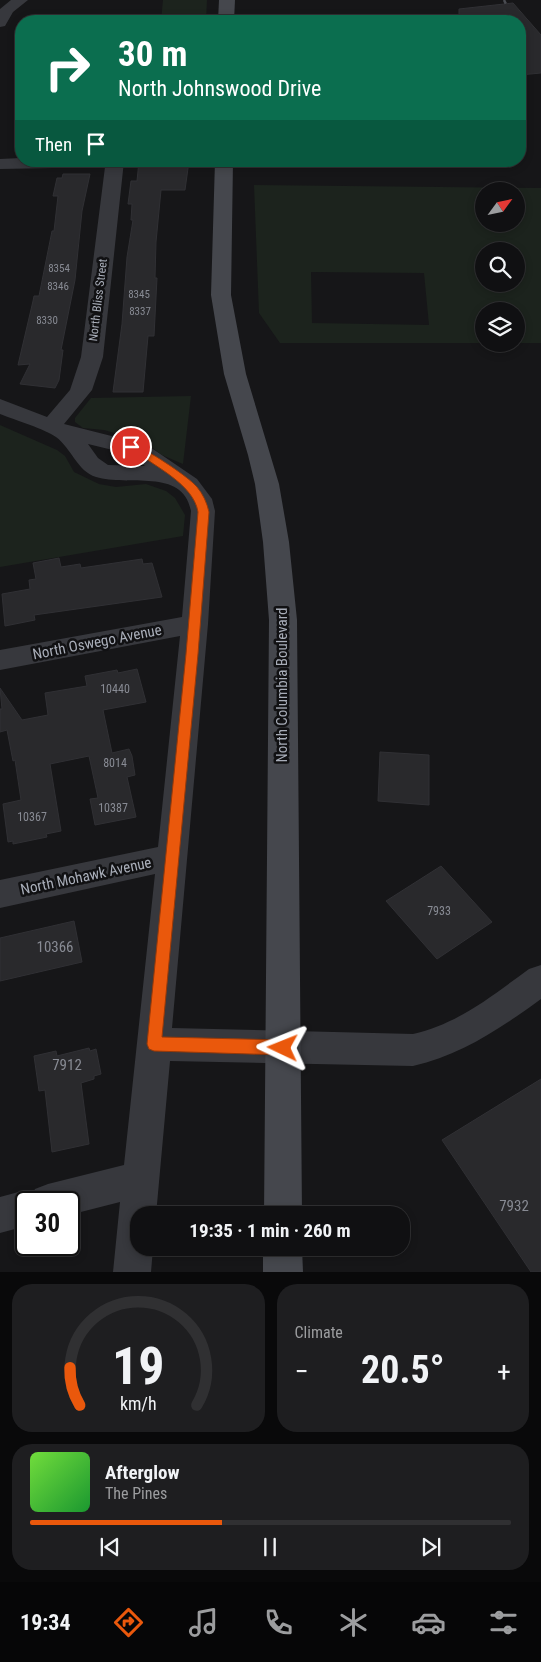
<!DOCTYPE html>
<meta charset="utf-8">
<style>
:root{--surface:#101012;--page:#1e1e20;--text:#f1f3f6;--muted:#9c9d9f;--line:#303032;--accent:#ea580c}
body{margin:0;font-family:"Roboto Condensed",sans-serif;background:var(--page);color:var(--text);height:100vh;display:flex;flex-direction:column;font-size:19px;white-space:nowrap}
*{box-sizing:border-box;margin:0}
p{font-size:16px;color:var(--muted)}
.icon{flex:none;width:28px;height:28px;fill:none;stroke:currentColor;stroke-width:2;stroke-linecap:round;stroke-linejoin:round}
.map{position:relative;height:1272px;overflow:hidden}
.drawer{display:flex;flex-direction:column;gap:12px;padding:12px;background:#09090a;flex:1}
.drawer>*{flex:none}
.banner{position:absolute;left:15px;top:15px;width:511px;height:152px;border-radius:20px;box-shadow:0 2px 8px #0003,0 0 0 1px var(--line);background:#0b6e4f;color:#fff;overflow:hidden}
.needle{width:32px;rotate:57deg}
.tools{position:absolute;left:475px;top:182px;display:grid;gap:10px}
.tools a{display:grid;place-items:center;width:50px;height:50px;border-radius:50%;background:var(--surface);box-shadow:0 2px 8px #0003,0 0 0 1px var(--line);font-size:25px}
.speed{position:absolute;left:15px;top:1191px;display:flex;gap:10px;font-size:25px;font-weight:700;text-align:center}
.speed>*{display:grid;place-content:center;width:65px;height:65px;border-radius:50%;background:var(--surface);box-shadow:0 2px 8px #0003,0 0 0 1px var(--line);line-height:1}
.speed .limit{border:2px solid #111;border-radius:8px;background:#fff;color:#111}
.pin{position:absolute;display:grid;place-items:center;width:42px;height:42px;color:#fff;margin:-21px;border:2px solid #fff;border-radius:50%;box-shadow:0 1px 5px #0007}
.me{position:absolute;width:55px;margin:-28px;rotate:272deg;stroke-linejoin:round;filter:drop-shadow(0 0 4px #0008)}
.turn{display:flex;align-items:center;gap:18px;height:105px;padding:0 20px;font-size:22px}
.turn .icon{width:65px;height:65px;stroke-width:2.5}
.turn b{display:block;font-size:35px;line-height:42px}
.then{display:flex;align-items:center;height:48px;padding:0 20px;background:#0003;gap:10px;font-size:19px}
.big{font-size:38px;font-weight:700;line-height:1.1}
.drawer .card{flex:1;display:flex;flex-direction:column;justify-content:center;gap:8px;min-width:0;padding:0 18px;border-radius:20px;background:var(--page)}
.drawer .dial{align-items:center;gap:0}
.dial svg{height:130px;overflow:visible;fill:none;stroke:var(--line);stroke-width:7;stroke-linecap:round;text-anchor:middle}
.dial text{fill:var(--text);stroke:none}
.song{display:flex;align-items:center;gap:15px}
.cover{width:60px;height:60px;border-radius:8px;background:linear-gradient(135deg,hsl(100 70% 55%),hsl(130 70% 35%))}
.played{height:5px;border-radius:2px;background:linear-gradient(90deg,var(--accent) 40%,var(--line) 40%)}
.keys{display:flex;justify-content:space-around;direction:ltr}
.heat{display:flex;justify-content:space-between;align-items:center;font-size:28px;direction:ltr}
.drawer .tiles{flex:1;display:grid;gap:12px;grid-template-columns:1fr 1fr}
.card:last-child{grid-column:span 2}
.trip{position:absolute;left:130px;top:1206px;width:280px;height:50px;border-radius:20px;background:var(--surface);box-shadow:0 2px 8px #0003,0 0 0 1px var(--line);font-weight:700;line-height:50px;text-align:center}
.tab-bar{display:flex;height:80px;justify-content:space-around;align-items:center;background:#060607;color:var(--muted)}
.tab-bar .icon{width:35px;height:35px}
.tab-bar .on{color:var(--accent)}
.tab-bar b{font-size:22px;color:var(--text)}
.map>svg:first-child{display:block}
.green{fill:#1c231d;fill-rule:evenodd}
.building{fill:#29292c;stroke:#303034}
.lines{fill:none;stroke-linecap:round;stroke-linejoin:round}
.minor{fill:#37383d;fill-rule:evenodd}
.secondary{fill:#45474d;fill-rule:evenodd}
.rail{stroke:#4a4c52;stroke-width:2.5;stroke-dasharray:4 3;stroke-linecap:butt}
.route{fill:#ea580c;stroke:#983908}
.labels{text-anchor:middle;stroke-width:5;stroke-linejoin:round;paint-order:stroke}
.far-number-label{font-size:11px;fill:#888b94}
.far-street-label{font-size:12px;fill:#a8adb8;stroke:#111113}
.number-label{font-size:12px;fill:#888b94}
.street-label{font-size:15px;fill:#a8adb8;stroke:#111113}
.near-number-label{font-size:15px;fill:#888b94}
</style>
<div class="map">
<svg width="541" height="1272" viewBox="0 0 541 1272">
<rect width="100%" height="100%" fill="#161618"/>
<g class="green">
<path d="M163,0H207L206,21H161Z"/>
<path d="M254,185L541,188V343H516V311H484V343H280L259,313ZM484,191H516V224H484ZM484,251H516V284H484ZM311,272L424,273L429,325L312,323Z"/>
<path d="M191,396L183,464L162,455L143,441L104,430L83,428L75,422V418L91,398Z"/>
<path d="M0,425L57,450L65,456L74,472L99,484L116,487L146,484L166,491L175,498L185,515L183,536L0,567Z"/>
</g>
<g class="building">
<path d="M513,3L541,35V73L520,75V21H459V9Z"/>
<path d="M139,161H189L185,190H161L156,242L155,278H157L154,336H148L143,392H113L122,324L127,257L133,220H131L132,204H128L131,181H137Z"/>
<path d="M63,174H90L82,211L75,280L61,350H63L59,380L55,388L20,384L30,364L18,365L33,301L34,296H39L52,231H54L58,196H53L57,178H62Z"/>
<path d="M59,558L61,567L80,564L81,568L142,559L143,564L152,563L162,597L34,615L35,620L5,626L2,594L30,589L29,580L36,579L33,563Z"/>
<path d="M137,669L146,702L103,710L112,753L129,749L132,756L135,775L127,777L136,817L95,825L90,799L98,798L89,756L50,764L61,831L46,834L47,837L13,844V841L8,842L3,804L21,800L15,760L13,761L7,730L0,732V709H2L0,688L22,720L48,715L45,693L87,686L85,676L117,670L118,673Z"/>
<path d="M380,752L429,755V805L378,801Z"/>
<path d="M441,866L492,922L437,959L386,901Z"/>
<path d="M74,921L82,962L0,981V938Z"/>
<path d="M89,1048L90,1051L96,1049L101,1074L94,1076V1079L81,1083L89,1144L52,1152L45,1090L39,1091L34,1056L56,1051L57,1056Z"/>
<path d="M541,1079V1272H531L442,1140Z"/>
</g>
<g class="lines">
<g class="minor">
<path d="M11,0H28L13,12L5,26L0,27V9Z"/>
<path d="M21,158V161H124L103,357L92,390L64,424L147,445L197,479L212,499L215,511L208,624L172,1028L413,1034C458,1024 493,995 529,969L541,965V999C501,1028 462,1055 413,1066L170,1061L156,1215H139V1248H153L151,1272H113L120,1202L69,1215V1202H26V1226L0,1233V1197L26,1190L33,1193L35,1189L48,1184L124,1165L155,874L0,908V880L158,847L180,636L0,670V650L182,617L191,511C183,467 128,487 96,477C77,471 72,449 56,437C47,430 13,419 0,414V399L47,417L70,390L81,357L105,167L0,169V159ZM88,444L125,453L145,466L108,465L98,458Z"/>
</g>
<g class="secondary">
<path d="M219,0H235L234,21H218Z"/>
<path d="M215,161H233L231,295L246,374L279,484L289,542L297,620L302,1215H264L269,620L263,542L255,484L248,455L224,374L211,295Z"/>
<path d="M263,1248H302L303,1272H263Z"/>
</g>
<path class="rail" d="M504,0L506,4"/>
</g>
<path class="route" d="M131,444C144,447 189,477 197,487C203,494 207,503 209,512L198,654L162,1037L283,1040L288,1043L290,1048L288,1052L283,1055L154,1051L149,1049L147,1044L186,654L198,512C194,485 156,467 136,452L128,449V445Z"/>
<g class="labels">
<g class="far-number-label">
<text x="59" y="272">8354</text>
<text x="58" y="290">8346</text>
<text x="139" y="298">8345</text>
<text x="140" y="315">8337</text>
<text x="47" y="324">8330</text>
</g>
<g class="far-street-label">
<text transform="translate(98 300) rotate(-83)" y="4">North Bliss Street</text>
</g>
<g class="number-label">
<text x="115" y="693">10440</text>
<text x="115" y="767">8014</text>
<text x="113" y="812">10387</text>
<text x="32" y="821">10367</text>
<text x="439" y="915">7933</text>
</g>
<g class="street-label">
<text transform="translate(97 642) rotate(-11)" y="5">North Oswego Avenue</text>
<text transform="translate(282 685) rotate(-90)" y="5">North Columbia Boulevard</text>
<text transform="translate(86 876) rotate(-12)" y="5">North Mohawk Avenue</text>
</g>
<g class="near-number-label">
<text x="55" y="952">10366</text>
<text x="67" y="1070">7912</text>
<text x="514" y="1211">7932</text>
</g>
</g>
</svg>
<div class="tools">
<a><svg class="needle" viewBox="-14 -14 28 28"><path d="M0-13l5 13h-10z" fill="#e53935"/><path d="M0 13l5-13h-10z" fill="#9c9d9f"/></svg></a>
<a><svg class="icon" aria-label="search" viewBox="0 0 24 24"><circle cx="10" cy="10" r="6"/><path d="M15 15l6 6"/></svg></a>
<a><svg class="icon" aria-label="layers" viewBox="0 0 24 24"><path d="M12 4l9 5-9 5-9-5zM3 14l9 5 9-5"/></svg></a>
</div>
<div class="speed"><div class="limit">30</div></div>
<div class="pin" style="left:131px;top:447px;background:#d93025"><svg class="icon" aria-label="arrive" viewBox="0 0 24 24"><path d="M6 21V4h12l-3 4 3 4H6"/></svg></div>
<svg class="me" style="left:283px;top:1048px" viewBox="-20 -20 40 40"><path d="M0-17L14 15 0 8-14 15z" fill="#ea580c" stroke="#fff" stroke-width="4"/></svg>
<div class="trip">19:35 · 1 min · 260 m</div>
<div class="banner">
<div class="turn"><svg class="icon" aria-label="right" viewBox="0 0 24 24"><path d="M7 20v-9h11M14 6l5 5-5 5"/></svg><div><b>30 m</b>North Johnswood Drive</div></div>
<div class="then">Then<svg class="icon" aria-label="arrive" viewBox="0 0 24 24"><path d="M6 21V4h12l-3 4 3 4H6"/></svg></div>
</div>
</div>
<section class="drawer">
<div class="tiles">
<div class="card dial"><svg viewBox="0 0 100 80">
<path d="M14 69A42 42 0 1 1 86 69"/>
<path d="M14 69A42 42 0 0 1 8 46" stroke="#ea580c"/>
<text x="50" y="56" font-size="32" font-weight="700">19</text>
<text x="50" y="72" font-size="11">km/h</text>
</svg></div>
<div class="card"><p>Climate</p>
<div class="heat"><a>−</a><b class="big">20.5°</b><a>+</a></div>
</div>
<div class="card">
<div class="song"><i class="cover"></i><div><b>Afterglow</b><p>The Pines</p></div></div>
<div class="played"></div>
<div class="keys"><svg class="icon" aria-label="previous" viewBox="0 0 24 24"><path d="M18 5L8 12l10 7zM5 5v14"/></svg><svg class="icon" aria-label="pause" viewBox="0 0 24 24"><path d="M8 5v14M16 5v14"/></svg><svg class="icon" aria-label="next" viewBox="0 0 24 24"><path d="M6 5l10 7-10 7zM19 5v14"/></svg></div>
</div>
</div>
</section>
<nav class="tab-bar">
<b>19:34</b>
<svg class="icon on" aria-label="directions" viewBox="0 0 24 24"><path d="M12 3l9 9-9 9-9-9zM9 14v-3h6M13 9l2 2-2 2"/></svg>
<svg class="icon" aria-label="music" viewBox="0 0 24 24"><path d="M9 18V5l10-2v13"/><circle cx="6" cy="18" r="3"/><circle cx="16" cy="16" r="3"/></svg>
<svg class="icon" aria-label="phone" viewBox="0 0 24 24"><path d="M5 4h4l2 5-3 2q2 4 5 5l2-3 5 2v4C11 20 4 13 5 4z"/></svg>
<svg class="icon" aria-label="climate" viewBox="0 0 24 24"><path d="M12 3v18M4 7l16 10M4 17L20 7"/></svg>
<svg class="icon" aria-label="car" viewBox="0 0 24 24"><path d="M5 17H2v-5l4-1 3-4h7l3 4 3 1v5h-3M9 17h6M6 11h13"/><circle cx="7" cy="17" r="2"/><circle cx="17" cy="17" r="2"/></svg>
<svg class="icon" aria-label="filters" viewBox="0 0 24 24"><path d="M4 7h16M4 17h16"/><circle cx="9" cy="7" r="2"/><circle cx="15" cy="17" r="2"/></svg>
</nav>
